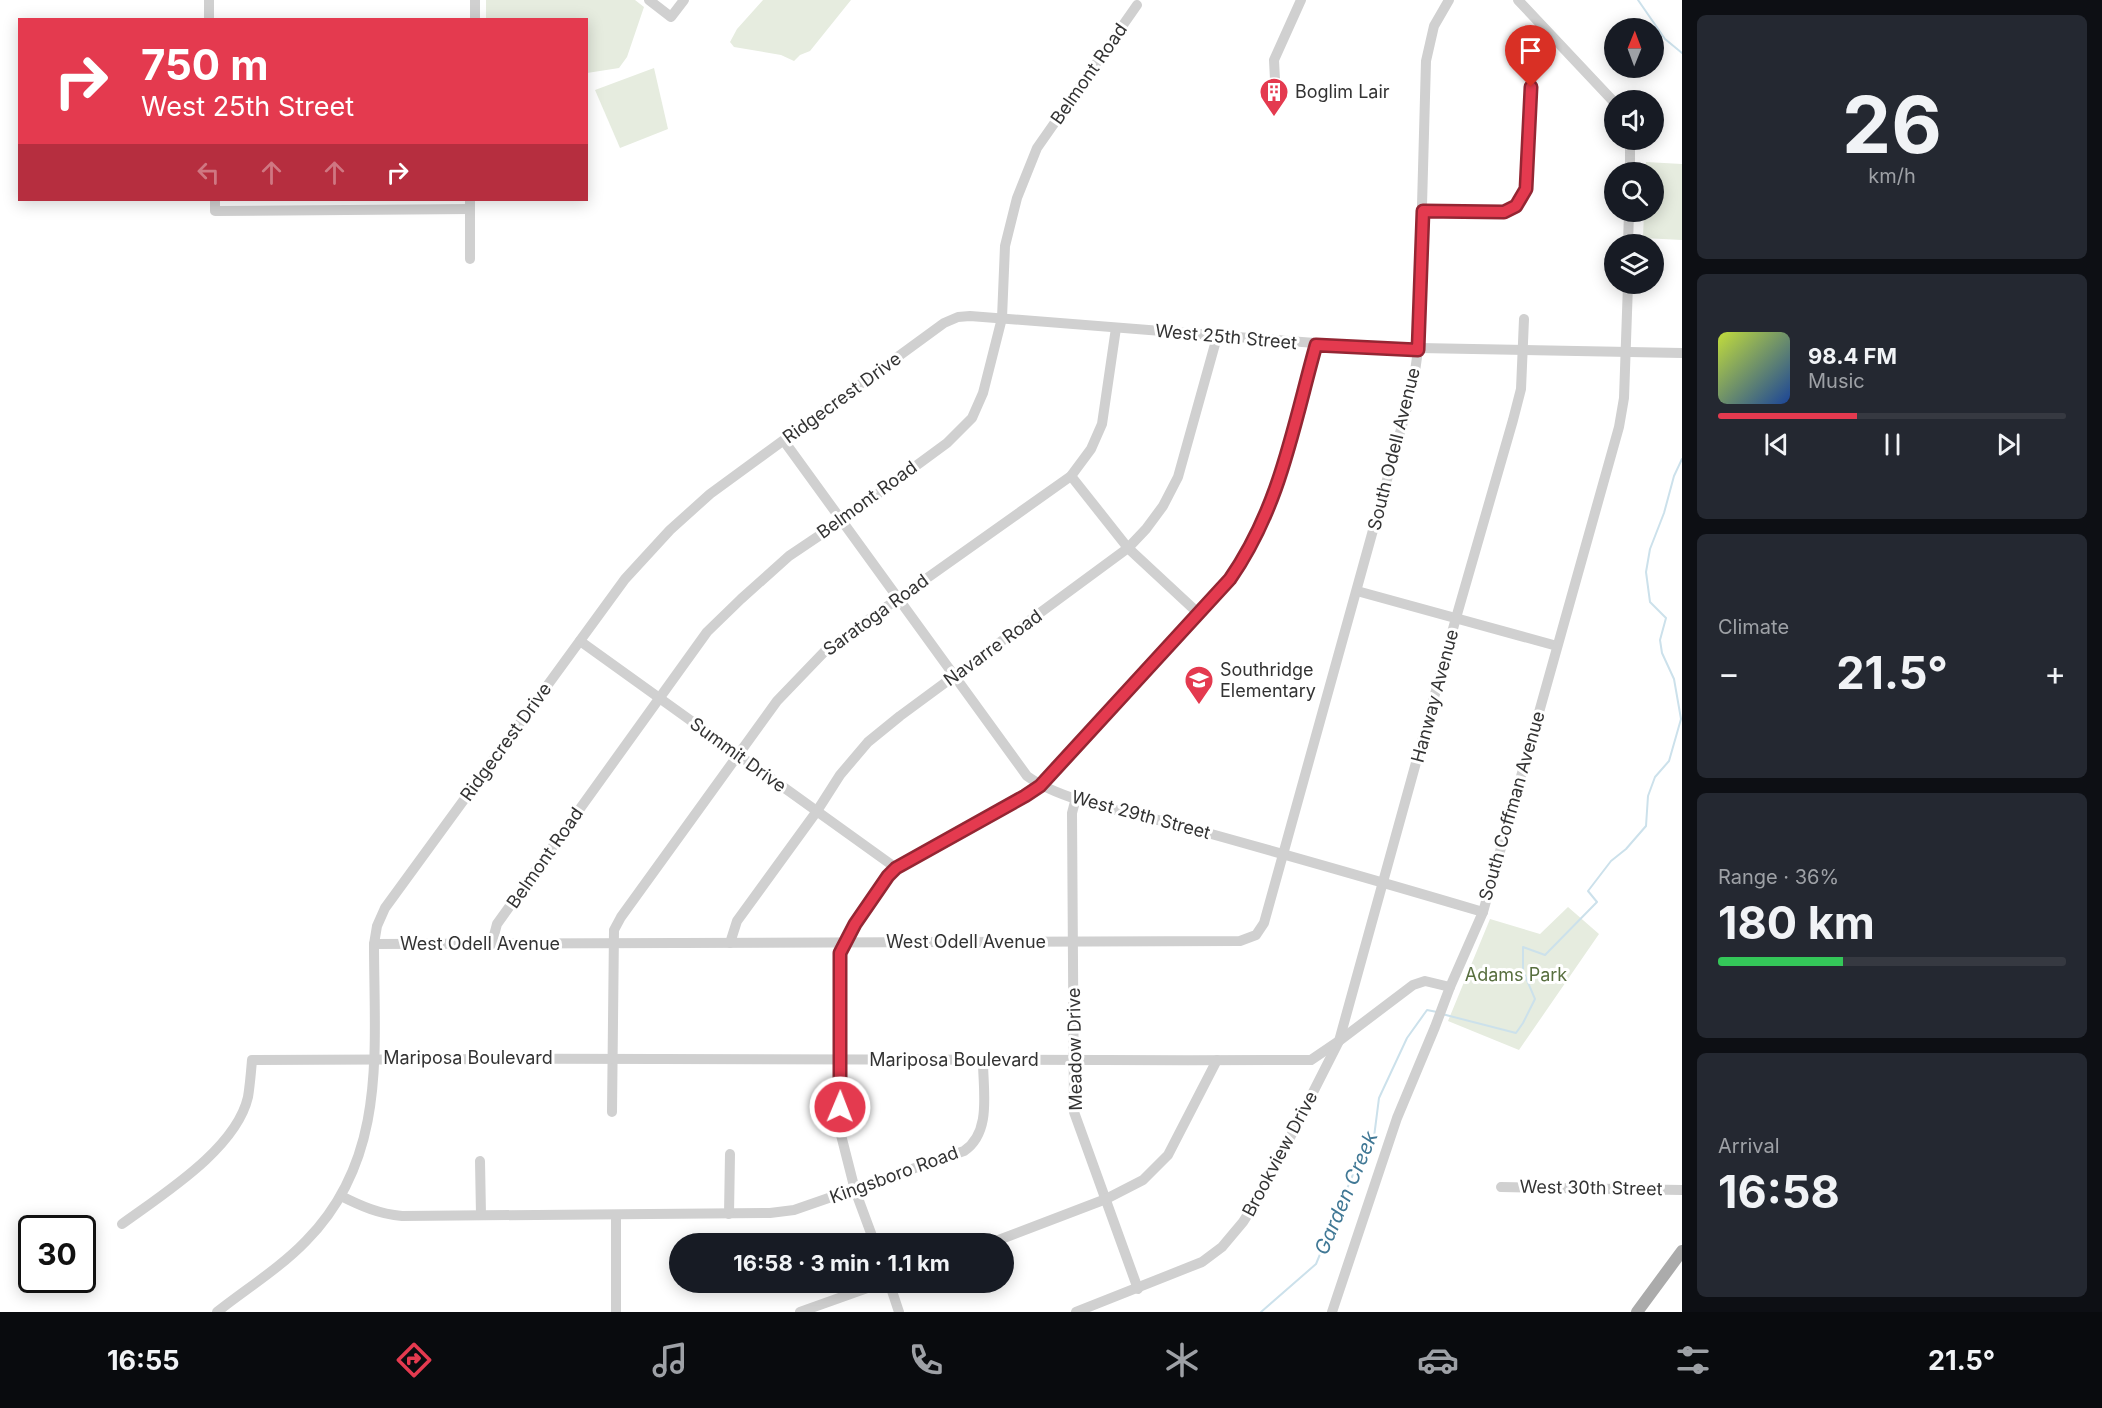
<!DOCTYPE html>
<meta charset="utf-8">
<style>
:root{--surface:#171b24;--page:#242831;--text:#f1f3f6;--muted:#9ea1a6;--line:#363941;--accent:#e43a4f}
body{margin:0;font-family:Inter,sans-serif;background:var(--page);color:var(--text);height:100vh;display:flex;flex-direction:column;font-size:22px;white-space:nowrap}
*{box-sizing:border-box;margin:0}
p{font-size:20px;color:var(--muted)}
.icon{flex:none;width:33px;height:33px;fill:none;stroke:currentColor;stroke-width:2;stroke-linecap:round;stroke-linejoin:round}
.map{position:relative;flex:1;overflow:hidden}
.details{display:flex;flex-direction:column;gap:15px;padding:15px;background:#0d0f14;width:420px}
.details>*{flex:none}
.top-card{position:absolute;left:18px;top:18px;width:570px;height:183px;border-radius:0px;box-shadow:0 3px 15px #0003;background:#e43a4f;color:#fff;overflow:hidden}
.needle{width:39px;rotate:1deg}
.controls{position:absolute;left:1604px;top:18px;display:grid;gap:12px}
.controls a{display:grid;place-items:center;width:60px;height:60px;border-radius:50%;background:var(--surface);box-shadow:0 3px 15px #0003;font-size:30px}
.speed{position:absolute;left:18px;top:1215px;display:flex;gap:12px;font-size:30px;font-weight:700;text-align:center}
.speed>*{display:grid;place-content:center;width:78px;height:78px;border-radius:50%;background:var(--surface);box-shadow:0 3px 15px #0003;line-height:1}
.speed .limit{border:3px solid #111;border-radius:9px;background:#fff;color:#111}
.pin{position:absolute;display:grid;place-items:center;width:51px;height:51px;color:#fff;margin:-62px -26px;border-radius:50% 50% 50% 0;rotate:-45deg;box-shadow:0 0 6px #0007}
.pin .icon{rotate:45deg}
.me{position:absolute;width:66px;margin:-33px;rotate:1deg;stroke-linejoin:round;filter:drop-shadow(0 0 4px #0008)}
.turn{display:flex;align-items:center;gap:21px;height:126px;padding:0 24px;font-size:27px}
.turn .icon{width:78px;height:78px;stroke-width:2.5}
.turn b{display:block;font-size:42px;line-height:51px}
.lanes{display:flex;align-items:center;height:57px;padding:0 24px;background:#0003;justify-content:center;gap:30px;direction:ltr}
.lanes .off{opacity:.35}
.big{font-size:45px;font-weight:700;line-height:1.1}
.details .card{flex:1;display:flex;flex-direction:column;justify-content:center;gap:9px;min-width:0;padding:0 21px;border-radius:9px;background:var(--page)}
.details .dial{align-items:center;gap:0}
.dial b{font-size:78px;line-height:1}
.song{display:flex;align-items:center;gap:18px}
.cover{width:72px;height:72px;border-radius:9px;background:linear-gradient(135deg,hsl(70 70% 55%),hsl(220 70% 35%))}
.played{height:6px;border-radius:3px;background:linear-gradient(90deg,var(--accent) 40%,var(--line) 40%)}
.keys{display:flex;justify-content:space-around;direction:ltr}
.heat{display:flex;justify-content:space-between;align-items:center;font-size:33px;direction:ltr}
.charge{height:9px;border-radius:4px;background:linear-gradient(90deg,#34c759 36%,var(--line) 0)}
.trip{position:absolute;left:669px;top:1233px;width:345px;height:60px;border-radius:30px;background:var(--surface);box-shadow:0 3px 15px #0003;font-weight:700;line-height:60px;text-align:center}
.dock{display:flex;height:96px;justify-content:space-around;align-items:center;background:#090b0e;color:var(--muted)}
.dock .icon{width:42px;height:42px}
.dock .active{color:var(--accent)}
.dock b{font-size:27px;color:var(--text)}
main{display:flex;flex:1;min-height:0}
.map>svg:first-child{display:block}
.green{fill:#e6ecdf}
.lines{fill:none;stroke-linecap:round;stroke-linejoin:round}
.stream{stroke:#cce1eb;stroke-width:2}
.minor{stroke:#d0d0d0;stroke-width:10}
.major{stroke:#ababab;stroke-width:12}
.route-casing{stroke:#942633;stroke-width:15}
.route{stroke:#e43a4f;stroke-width:10}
.labels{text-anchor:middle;stroke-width:6;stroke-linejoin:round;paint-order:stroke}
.street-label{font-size:18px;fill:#333;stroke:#fff}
.poi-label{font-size:18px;fill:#333;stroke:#fff;text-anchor:start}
.park-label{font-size:18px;fill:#586f3f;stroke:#fff}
.water-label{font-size:20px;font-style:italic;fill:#407895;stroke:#fff}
</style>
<main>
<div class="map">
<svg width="1682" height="1312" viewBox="0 0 1682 1312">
<rect width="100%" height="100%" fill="#fff"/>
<g class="green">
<path d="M486,0H635L644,7L627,57L619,68L587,73L586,20L486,19Z"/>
<path d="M763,0H851L810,51L800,55L794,61L781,55L734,47L730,42L737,29Z"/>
<path d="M654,68L668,129L620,148L595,90Z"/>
<path d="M1646,162L1682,164V240L1643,238L1644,212H1653V172H1645Z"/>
<path d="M1568,907L1599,934L1519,1050L1448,1021L1490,919L1540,934Z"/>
</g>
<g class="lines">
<g class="stream">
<path d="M1638,0L1665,39L1682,53"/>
<path d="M1442,1014L1516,1033L1523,1023L1535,999L1523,971V947L1545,955L1597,902L1588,891L1611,861L1626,849L1646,826L1648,796L1655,777L1669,761L1681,719L1674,679L1662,653L1660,640L1666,618L1650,602L1646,572L1650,549L1664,513L1674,476L1682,459"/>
<path d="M1261,1312L1316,1264L1354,1172L1374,1137L1379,1098L1407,1038L1427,1010L1437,1012"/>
</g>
<g class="minor">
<path d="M209,0V20"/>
<path d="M649,0L671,17L684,0"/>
<path d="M1518,0L1614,102"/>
<path d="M475,20V0"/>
<path d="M1275,80L1274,60L1301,0"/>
<path d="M1630,140V172"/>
<path d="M215,200V211L470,209"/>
<path d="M1423,211L1504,212L1516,206L1526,188L1532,67L1540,52L1552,37"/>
<path d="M1628,244L1629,212"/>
<path d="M470,259V200"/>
<path d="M784,441L1027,776C1064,803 1134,813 1179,825C1280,853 1382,882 1483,912"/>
<path d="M1071,476L1128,548L1198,613"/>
<path d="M1357,591L1557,646"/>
<path d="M580,641L896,868"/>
<path d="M1076,798L1072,813L1074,1112L1138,1289"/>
<path d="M492,943L497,924L707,632L741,599L789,556L841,521L947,443L972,418L983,393L1002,318L1005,246L1017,198L1037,148L1137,5"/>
<path d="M730,943L737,921L817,811L840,775L868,742L900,716L1128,548L1146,529L1163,506L1178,477L1217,337"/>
<path d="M374,944L1240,941L1256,935L1264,923L1413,386L1418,350L1426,61L1434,26L1449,0"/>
<path d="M612,1112L614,930L621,917L777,701L827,649L1071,476L1091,449L1102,424L1116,328"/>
<path d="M480,1161L481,1215"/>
<path d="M1501,1187L1682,1190"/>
<path d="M341,1196C361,1206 379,1214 402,1216L770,1213L794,1210L964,1151C992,1132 983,1091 983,1061"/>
<path d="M729,1214L730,1154"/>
<path d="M616,1215V1312"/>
<path d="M122,1224C163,1194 236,1149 248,1097C250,1085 251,1072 252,1060C605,1057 958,1061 1311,1060L1339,1041L1413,985L1425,981L1450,987"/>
<path d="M875,1244L855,1190L840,1131L841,953C853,925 873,889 896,868L1025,796L1040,786L1230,579C1280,507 1293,428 1316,345"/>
<path d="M988,1244L1106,1199L1143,1180L1168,1155L1217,1060"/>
<path d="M889,1282L899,1312"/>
<path d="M217,1312C246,1289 280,1268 306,1241C388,1158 374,1051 374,944L377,926L385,908L625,579L670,530L710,494L944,323L958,317L970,316L1366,347L1682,353"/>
<path d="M800,1312L884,1282"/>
<path d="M1076,1312L1202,1262L1222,1247L1243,1222L1264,1189L1339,1041L1456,618L1513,420L1521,389L1524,319"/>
<path d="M1332,1312L1397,1118L1435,1027L1450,987L1483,912L1619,427L1624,398L1628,284"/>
</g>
<path class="major" d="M1637,1312L1682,1251"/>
</g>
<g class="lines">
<g class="route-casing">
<path id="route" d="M840,1107V953L855,924L888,876L896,868L1025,796L1040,786L1230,579C1280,507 1293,427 1316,345L1418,350L1423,211L1504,212L1516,206L1526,189L1531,87"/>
</g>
<use href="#route" class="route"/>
</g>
<defs>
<g id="building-pin" transform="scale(1.5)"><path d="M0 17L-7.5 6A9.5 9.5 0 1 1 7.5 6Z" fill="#e43a4f" stroke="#fff"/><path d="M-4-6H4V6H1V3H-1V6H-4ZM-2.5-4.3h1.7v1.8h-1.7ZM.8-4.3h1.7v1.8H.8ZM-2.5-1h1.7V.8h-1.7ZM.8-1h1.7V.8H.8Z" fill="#fff"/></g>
<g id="school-pin" transform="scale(1.5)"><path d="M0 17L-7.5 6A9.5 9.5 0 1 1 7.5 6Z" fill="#e43a4f" stroke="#fff"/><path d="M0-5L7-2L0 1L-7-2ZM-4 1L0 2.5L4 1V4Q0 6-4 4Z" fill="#fff"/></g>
</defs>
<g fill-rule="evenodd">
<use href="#building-pin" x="1274" y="92"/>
<use href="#school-pin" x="1199" y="680"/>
</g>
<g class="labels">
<g class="street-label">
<text transform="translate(1089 74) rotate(-55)" y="6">Belmont Road</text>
<text transform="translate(1226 337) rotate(5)" y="6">West 25th Street</text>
<text transform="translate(842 398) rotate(-36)" y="6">Ridgecrest Drive</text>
<text transform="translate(1394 449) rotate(-76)" y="6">South Odell Avenue</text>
<text transform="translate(867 500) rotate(-36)" y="6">Belmont Road</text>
<text transform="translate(876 615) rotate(-36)" y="6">Saratoga Road</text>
<text transform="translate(993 648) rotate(-36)" y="6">Navarre Road</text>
<text transform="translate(1435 696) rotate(-75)" y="6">Hanway Avenue</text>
<text transform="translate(506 742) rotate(-54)" y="6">Ridgecrest Drive</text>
<text transform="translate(738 755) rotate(36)" y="6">Summit Drive</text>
<text transform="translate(1512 806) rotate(-74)" y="6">South Coffman Avenue</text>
<text transform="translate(1141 815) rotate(15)" y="6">West 29th Street</text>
<text transform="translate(545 858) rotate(-55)" y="6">Belmont Road</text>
<text x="966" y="948">West Odell Avenue</text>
<text x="480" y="950">West Odell Avenue</text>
<text transform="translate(1075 1049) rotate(-91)" y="6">Meadow Drive</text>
<text x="468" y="1064">Mariposa Boulevard</text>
<text x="954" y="1066">Mariposa Boulevard</text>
<text transform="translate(1280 1154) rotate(-62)" y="6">Brookview Drive</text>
<text transform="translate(894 1175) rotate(-20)" y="6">Kingsboro Road</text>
<text transform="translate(1591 1188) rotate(1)" y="6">West 30th Street</text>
</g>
<g class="poi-label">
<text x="1295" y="98">Boglim Lair</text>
<text x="1220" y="676">Southridge<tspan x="1220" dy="21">Elementary</tspan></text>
</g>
<g class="park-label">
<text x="1516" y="981">Adams Park</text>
</g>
<g class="water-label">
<text transform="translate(1346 1193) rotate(-67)" y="7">Garden Creek</text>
</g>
</g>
</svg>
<div class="controls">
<a><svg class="needle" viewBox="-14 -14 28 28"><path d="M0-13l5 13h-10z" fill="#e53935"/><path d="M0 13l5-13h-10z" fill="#9ea1a6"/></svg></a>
<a><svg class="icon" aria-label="sound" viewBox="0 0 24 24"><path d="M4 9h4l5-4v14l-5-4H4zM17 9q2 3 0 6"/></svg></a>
<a><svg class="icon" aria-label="search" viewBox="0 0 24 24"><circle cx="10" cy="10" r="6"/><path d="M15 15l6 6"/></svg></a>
<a><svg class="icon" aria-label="layers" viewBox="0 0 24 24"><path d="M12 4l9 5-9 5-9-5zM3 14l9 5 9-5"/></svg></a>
</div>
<div class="speed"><div class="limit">30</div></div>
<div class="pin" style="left:1531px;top:87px;background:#d93025"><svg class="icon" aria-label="arrive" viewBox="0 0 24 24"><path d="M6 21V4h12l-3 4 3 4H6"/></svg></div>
<svg class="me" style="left:840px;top:1107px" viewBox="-20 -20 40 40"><circle r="17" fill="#e43a4f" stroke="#fff" stroke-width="3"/><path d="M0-11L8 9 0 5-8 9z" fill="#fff"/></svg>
<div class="trip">16:58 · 3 min · 1.1 km</div>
<div class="top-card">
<div class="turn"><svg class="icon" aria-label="right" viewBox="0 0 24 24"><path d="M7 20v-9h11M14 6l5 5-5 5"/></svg><div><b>750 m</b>West 25th Street</div></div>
<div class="lanes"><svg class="icon off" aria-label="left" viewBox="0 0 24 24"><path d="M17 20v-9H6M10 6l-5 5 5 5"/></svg><svg class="icon off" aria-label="ahead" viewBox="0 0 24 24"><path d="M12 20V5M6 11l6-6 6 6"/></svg><svg class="icon off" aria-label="ahead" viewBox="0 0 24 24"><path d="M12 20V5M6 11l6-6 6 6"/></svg><svg class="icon" aria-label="right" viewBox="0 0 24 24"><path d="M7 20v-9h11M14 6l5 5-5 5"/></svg></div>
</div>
</div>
<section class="details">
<div class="card dial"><b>26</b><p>km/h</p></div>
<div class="card">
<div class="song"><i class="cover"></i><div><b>98.4 FM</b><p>Music</p></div></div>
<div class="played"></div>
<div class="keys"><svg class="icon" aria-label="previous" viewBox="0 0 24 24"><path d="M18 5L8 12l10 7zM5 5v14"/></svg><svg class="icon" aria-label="pause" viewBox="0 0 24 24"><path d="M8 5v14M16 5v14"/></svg><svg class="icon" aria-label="next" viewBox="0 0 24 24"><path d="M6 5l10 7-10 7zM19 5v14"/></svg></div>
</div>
<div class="card"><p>Climate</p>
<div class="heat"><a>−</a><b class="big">21.5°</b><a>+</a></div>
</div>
<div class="card"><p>Range · 36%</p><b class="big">180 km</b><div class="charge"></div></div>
<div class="card"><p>Arrival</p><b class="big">16:58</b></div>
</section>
</main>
<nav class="dock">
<b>16:55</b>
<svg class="icon active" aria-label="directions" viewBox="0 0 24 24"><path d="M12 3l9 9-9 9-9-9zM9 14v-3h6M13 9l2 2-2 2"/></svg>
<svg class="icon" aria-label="music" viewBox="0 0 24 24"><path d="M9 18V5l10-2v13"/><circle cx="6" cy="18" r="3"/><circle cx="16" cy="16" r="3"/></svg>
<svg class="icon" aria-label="phone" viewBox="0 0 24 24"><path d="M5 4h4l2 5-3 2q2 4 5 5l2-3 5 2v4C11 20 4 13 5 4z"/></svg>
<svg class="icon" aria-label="climate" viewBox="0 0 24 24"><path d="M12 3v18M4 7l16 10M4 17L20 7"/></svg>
<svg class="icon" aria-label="car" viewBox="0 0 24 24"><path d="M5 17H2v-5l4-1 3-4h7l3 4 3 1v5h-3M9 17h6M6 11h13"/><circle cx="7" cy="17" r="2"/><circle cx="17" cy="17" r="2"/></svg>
<svg class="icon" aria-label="filters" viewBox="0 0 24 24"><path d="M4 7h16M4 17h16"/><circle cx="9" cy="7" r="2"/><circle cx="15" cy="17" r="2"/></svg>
<b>21.5°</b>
</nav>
